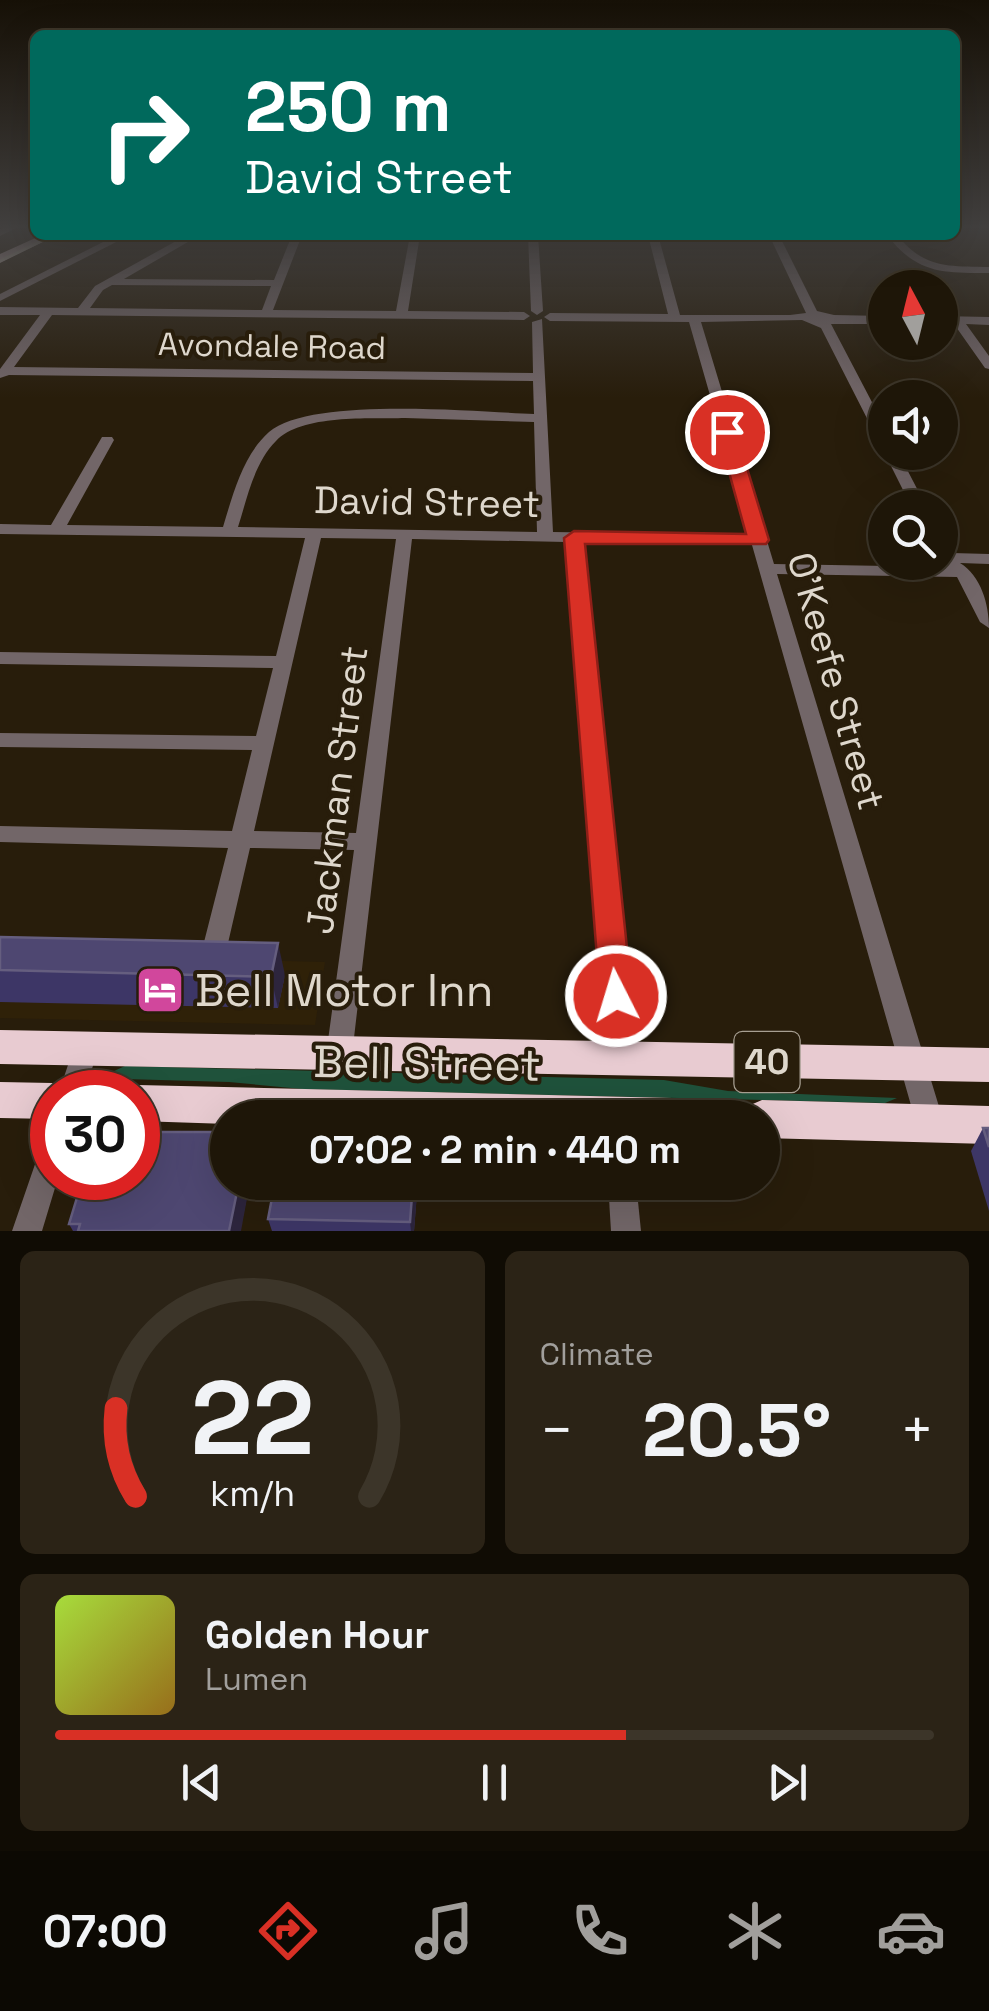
<!DOCTYPE html>
<meta charset="utf-8">
<style>
:root{--surface:#1e1608;--page:#2b2316;--text:#f1f3f6;--muted:#a19f9c;--line:#3c3529;--accent:#d93025}
body{margin:0;font-family:"Space Grotesk",sans-serif;background:var(--page);color:var(--text);height:100vh;display:flex;flex-direction:column;font-size:38px;white-space:nowrap}
*{box-sizing:border-box;margin:0}
p{font-size:32px;color:var(--muted)}
.icon{flex:none;width:55px;height:55px;fill:none;stroke:currentColor;stroke-width:2;stroke-linecap:round;stroke-linejoin:round}
.map{position:relative;height:1231px;overflow:hidden}
.sheet{display:flex;flex-direction:column;gap:20px;padding:20px;background:#100c04;flex:1}
.sheet>*{flex:none}
.guide{position:absolute;left:30px;top:30px;width:930px;height:210px;border-radius:15px;box-shadow:0 10px 40px #0002,0 0 0 2px var(--line);background:#00695c;color:#fff;overflow:hidden}
.needle{width:65px;rotate:353deg}
.tools{position:absolute;left:868px;top:270px;display:grid;gap:20px}
.tools a{display:grid;place-items:center;width:90px;height:90px;border-radius:50%;background:var(--surface);box-shadow:0 10px 40px #0002,0 0 0 2px var(--line);font-size:50px}
.speed{position:absolute;left:30px;top:1070px;display:flex;gap:20px;font-size:50px;font-weight:700;text-align:center}
.speed>*{display:grid;place-content:center;width:130px;height:130px;border-radius:50%;background:var(--surface);box-shadow:0 10px 40px #0002,0 0 0 2px var(--line);line-height:1}
.speed .limit{border:15px solid #d22;background:#fff;color:#111}
.pin{position:absolute;display:grid;place-items:center;width:85px;height:85px;color:#fff;margin:-42px;border:5px solid #fff;border-radius:50%;box-shadow:0 2px 10px #0007}
.me{position:absolute;width:110px;margin:-55px;rotate:355deg;stroke-linejoin:round;filter:drop-shadow(0 0 8px #0008)}
.turn{display:flex;align-items:center;gap:35px;height:210px;padding:0 50px;font-size:45px}
.turn .icon{width:130px;height:130px;stroke-width:2.5}
.turn b{display:block;font-size:70px;line-height:85px}
.big{font-size:75px;font-weight:700;line-height:1.1}
.sheet .card{flex:1;display:flex;flex-direction:column;justify-content:center;gap:15px;min-width:0;padding:0 35px;border-radius:15px;background:var(--page)}
.sheet .dial{align-items:center;gap:0}
.dial svg{height:260px;overflow:visible;fill:none;stroke:var(--line);stroke-width:7;stroke-linecap:round;text-anchor:middle}
.dial text{fill:var(--text);stroke:none}
.song{display:flex;align-items:center;gap:30px}
.cover{width:120px;height:120px;border-radius:15px;background:linear-gradient(135deg,hsl(80 70% 55%),hsl(40 70% 35%))}
.played{height:10px;border-radius:5px;background:linear-gradient(90deg,var(--accent) 65%,var(--line) 65%)}
.keys{display:flex;justify-content:space-around;direction:ltr}
.heat{display:flex;justify-content:space-between;align-items:center;font-size:55px;direction:ltr}
.sheet .tiles{flex:1;display:grid;gap:20px;grid-template-columns:1fr 1fr}
.card:last-child{grid-column:span 2}
.trip{position:absolute;left:210px;top:1100px;width:570px;height:100px;border-radius:50px;background:var(--surface);box-shadow:0 10px 40px #0002,0 0 0 2px var(--line);font-weight:700;line-height:100px;text-align:center}
.tab-bar{display:flex;height:160px;justify-content:space-around;align-items:center;background:#0c0903;color:var(--muted)}
.tab-bar .icon{width:70px;height:70px}
.tab-bar .current{color:var(--accent)}
.tab-bar b{font-size:45px;color:var(--text)}
.map>svg:first-child{display:block}
.built{fill:#2f2108}
.green{fill:#1f523b}
.lines{fill:none;stroke-linecap:round;stroke-linejoin:round}
.minor{fill:#726668;fill-rule:evenodd}
.major{fill:#c6aeb3;fill-rule:evenodd}
.highway{fill:#e8cbd1;fill-rule:evenodd}
.tram{stroke:#c9c1b5;stroke-width:2.5}
.wall{fill:#3d3666}
.shaded-wall{fill:#2d253d}
.building{fill:#4e4771;stroke:#655e7f;stroke-width:2.5}
.route{fill:#d93025;stroke:#8d1f18;stroke-width:2.5}
.labels{text-anchor:middle;stroke-width:8;stroke-linejoin:round;paint-order:stroke}
.far-street-label{font-size:32px;fill:#ded7cc;stroke:#281d0b}
.shield{fill:#281d0b;stroke:#a79f92;stroke-width:2.5}
.shield-label{font-size:35px;font-weight:bold;fill:#ded7cc}
.street-label{font-size:38px;fill:#ded7cc;stroke:#281d0b}
.near-poi-label{font-size:45px;fill:#ded7cc;stroke:#281d0b;text-anchor:start}
.near-street-label{font-size:45px;fill:#ded7cc;stroke:#281d0b}
</style>
<div class="map">
<svg width="989" height="1231" viewBox="0 0 989 1231">
<rect width="100%" height="100%" fill="#281d0b"/>
<path class="built" d="M0,954L325,962L315,1025L0,1018Z"/>
<path class="green" d="M125,1066L664,1080L728,1091L897,1098L885,1103L302,1089L229,1082L125,1079L114,1071Z"/>
<g class="lines">
<g class="minor">
<path d="M8,225H22L0,236V229Z"/>
<path d="M117,235H130L0,301V294Z"/>
<path d="M187,235H200L124,279L274,280L292,235H302L273,310L396,311L410,235H420L408,311L524,312L530,316L524,320L52,315L14,367L533,373L532,322L542,319L553,532L750,535L689,322L550,321L544,317L550,313L668,314L648,235H658L680,315H790L806,313L769,235H779L817,311L834,315L885,316V324H831L885,427V444L878,440L821,328L802,320L701,322L774,564L944,567L940,561V542L946,544L952,553L989,554V564L960,563C981,576 989,604 989,628L980,622L957,577L777,574L944,1123L940,1132L930,1136L920,1132L916,1123L752,545L583,542L635,1061L631,1070L622,1073L613,1070L609,1061L566,542L412,539L352,1055L348,1064L339,1067L330,1064L326,1055L354,850L250,848L225,956L221,963L213,966L200,962L196,955L203,946L228,848L0,842V826L232,831L252,750L0,747V733L256,736L273,668L0,664V652L276,656L305,538L0,534V524L51,525L102,437H112L114,440L67,525L223,527C233,494 243,455 269,432C311,396 478,412 534,414L533,381L9,375L0,378V369L40,315H0V307L78,308L95,286ZM112,285L271,286L262,310L90,308L103,290ZM405,418L534,422L537,532L238,527C247,499 254,463 276,441C301,414 370,419 405,418ZM321,538L396,539L356,833L254,831Z"/>
<path d="M528,235H538L543,311L537,315L531,311Z"/>
<path d="M887,235H897C925,269 948,266 989,267V273C943,273 917,274 887,235Z"/>
<path d="M940,316L989,317V325L966,324L989,356V369L985,368L954,324H940Z"/>
<path d="M885,450V452H898L927,508H912L884,452Z"/>
<path d="M85,1037L94,1041L98,1049L85,1092H59L76,1041Z"/>
<path d="M52,1140V1178H58L42,1231H12L42,1144Z"/>
<path d="M608,1182H636L641,1231H611Z"/>
</g>
<path class="major" d="M42,235H57L0,263V254Z"/>
<g class="highway">
<path d="M0,1030L989,1048V1082L0,1064Z"/>
<path d="M0,1082L52,1083L67,1092H52V1119L0,1118Z"/>
<path d="M138,1085L713,1099L727,1105L732,1118H228V1124L138,1121V1092H123Z"/>
<path d="M762,1100L989,1106V1144L762,1138V1118H743L748,1106Z"/>
</g>
<path class="tram" d="M0,261L54,235"/>
</g>
<g class="wall">
<path d="M0,937L285,975L278,1008L0,1002Z"/>
<path d="M983,1128H989V1211L971,1151Z"/>
<path d="M228,1182H250L240,1231H73L69,1224Z"/>
<path d="M275,1182H416L417,1193L414,1231H272L268,1219Z"/>
</g>
<g class="shaded-wall">
<path d="M278,943L285,975L278,1008L271,977Z"/>
<path d="M239,1182H250L241,1231H229Z"/>
<path d="M413,1182H416L417,1193L414,1231H411L410,1222Z"/>
</g>
<g class="building">
<path d="M0,937L278,943L271,977L0,970Z"/>
<path d="M303,1109L345,1110L344,1118H301Z"/>
<path d="M983,1128H989V1147Z"/>
<path d="M138,1132H228V1182H239L229,1231H78L80,1224H69L83,1178H138Z"/>
<path d="M275,1182H413L410,1222L268,1219Z"/>
</g>
<linearGradient id="sky" x2="0" y2="1"><stop stop-color="#161006"/><stop offset="0.57" stop-color="#42403f"/><stop offset="1" stop-color="#42403f" stop-opacity="0"/></linearGradient>
<rect width="989" height="398" fill="url(#sky)"/>
<path class="route" d="M727,427L736,432L769,540L766,544H585L632,996L628,1006L616,1010L605,1006L600,996L564,538L574,531L746,534L718,432Z"/>
<defs>
<g id="hotel-square" transform="scale(2.5)"><rect x="-9" y="-9" width="18" height="18" rx="4" fill="#d1479c" stroke="#281d0b"/><path d="M-6-4.5h1.5V1H6V5H4.5V3h-9V5H-6ZM-4 0a1.8 1.8 0 1 1 3.6 0ZM.5 0V-2.5h3Q6-2.5 6 0Z" fill="#fff"/></g>
</defs>
<g fill-rule="evenodd">
<use href="#hotel-square" x="160" y="990"/>
</g>
<g class="labels">
<g class="far-street-label">
<text transform="translate(272 346) rotate(1)" y="11">Avondale Road</text>
</g>
<rect class="shield" x="734.5" y="1032" width="65" height="60" rx="8"/>
<g class="shield-label">
<text x="767" y="1074">40</text>
</g>
<g class="street-label">
<text transform="translate(427 502) rotate(1)" y="13">David Street</text>
<text transform="translate(836 681) rotate(74)" y="13">O'Keefe Street</text>
<text transform="translate(337 790) rotate(-83)" y="13">Jackman Street</text>
</g>
<g class="near-poi-label">
<text x="195" y="1006">Bell Motor Inn</text>
</g>
<g class="near-street-label">
<text transform="translate(427 1063) rotate(1)" y="16">Bell Street</text>
</g>
</g>
</svg>
<div class="tools">
<a><svg class="needle" viewBox="-14 -14 28 28"><path d="M0-13l5 13h-10z" fill="#e53935"/><path d="M0 13l5-13h-10z" fill="#a19f9c"/></svg></a>
<a><svg class="icon" aria-label="sound" viewBox="0 0 24 24"><path d="M4 9h4l5-4v14l-5-4H4zM17 9q2 3 0 6"/></svg></a>
<a><svg class="icon" aria-label="search" viewBox="0 0 24 24"><circle cx="10" cy="10" r="6"/><path d="M15 15l6 6"/></svg></a>
</div>
<div class="speed"><div class="limit">30</div></div>
<div class="pin" style="left:727px;top:432px;background:#d93025"><svg class="icon" aria-label="arrive" viewBox="0 0 24 24"><path d="M6 21V4h12l-3 4 3 4H6"/></svg></div>
<svg class="me" style="left:616px;top:996px" viewBox="-20 -20 40 40"><circle r="17" fill="#d93025" stroke="#fff" stroke-width="3"/><path d="M0-11L8 9 0 5-8 9z" fill="#fff"/></svg>
<div class="trip">07:02 · 2 min · 440 m</div>
<div class="guide">
<div class="turn"><svg class="icon" aria-label="right" viewBox="0 0 24 24"><path d="M7 20v-9h11M14 6l5 5-5 5"/></svg><div><b>250 m</b>David Street</div></div>
</div>
</div>
<section class="sheet">
<div class="tiles">
<div class="card dial"><svg viewBox="0 0 100 80">
<path d="M14 69A42 42 0 1 1 86 69"/>
<path d="M14 69A42 42 0 0 1 8 42" stroke="#d93025"/>
<text x="50" y="56" font-size="32" font-weight="700">22</text>
<text x="50" y="72" font-size="11">km/h</text>
</svg></div>
<div class="card"><p>Climate</p>
<div class="heat"><a>−</a><b class="big">20.5°</b><a>+</a></div>
</div>
<div class="card">
<div class="song"><i class="cover"></i><div><b>Golden Hour</b><p>Lumen</p></div></div>
<div class="played"></div>
<div class="keys"><svg class="icon" aria-label="previous" viewBox="0 0 24 24"><path d="M18 5L8 12l10 7zM5 5v14"/></svg><svg class="icon" aria-label="pause" viewBox="0 0 24 24"><path d="M8 5v14M16 5v14"/></svg><svg class="icon" aria-label="next" viewBox="0 0 24 24"><path d="M6 5l10 7-10 7zM19 5v14"/></svg></div>
</div>
</div>
</section>
<nav class="tab-bar">
<b>07:00</b>
<svg class="icon current" aria-label="directions" viewBox="0 0 24 24"><path d="M12 3l9 9-9 9-9-9zM9 14v-3h6M13 9l2 2-2 2"/></svg>
<svg class="icon" aria-label="music" viewBox="0 0 24 24"><path d="M9 18V5l10-2v13"/><circle cx="6" cy="18" r="3"/><circle cx="16" cy="16" r="3"/></svg>
<svg class="icon" aria-label="phone" viewBox="0 0 24 24"><path d="M5 4h4l2 5-3 2q2 4 5 5l2-3 5 2v4C11 20 4 13 5 4z"/></svg>
<svg class="icon" aria-label="climate" viewBox="0 0 24 24"><path d="M12 3v18M4 7l16 10M4 17L20 7"/></svg>
<svg class="icon" aria-label="car" viewBox="0 0 24 24"><path d="M5 17H2v-5l4-1 3-4h7l3 4 3 1v5h-3M9 17h6M6 11h13"/><circle cx="7" cy="17" r="2"/><circle cx="17" cy="17" r="2"/></svg>
</nav>
